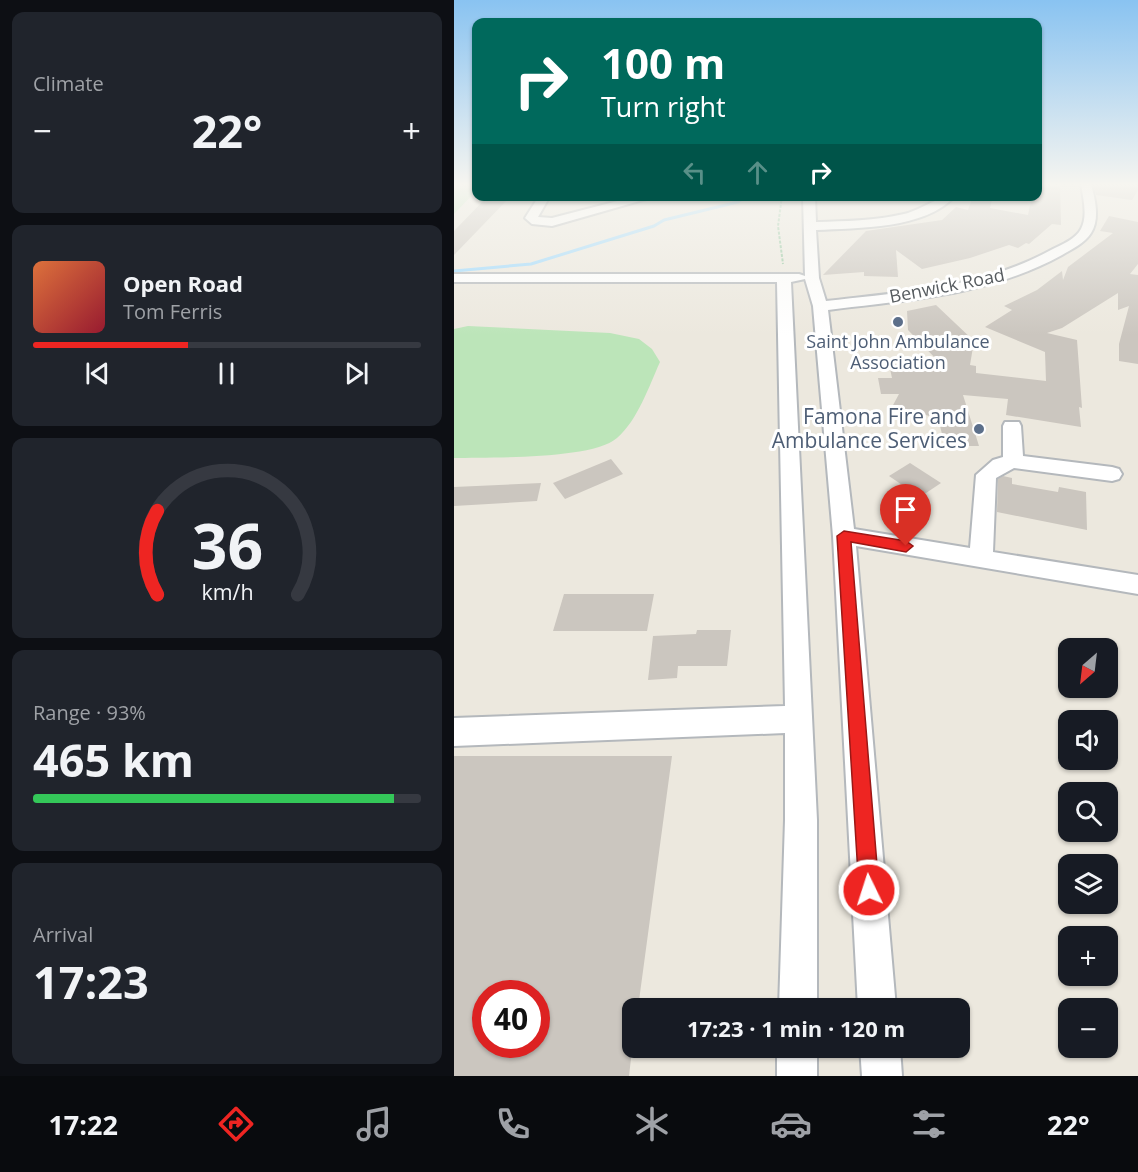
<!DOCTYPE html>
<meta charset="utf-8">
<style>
:root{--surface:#171b24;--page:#20242c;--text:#f1f3f6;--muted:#9ea1a6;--line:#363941;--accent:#ee2522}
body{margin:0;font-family:"Open Sans",sans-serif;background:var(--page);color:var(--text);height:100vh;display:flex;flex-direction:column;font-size:22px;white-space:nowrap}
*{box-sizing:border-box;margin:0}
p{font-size:20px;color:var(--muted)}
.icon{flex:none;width:33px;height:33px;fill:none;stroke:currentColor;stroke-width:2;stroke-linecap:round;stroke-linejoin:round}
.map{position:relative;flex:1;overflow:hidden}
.details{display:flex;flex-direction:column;gap:12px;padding:12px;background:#0d0f14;width:454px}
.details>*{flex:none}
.top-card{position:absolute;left:18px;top:18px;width:570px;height:183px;border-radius:12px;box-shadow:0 2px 4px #0004;background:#00695c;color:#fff;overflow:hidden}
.needle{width:39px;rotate:208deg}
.fabs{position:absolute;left:604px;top:638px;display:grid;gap:12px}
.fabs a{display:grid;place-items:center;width:60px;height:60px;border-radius:12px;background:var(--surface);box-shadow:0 2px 4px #0004;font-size:30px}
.speed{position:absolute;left:18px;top:980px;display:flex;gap:12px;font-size:30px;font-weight:700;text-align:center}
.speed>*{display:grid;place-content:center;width:78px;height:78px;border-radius:50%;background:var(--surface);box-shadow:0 2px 4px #0004;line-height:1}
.speed .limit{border:9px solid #d22;background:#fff;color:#111}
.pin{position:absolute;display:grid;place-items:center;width:51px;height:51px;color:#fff;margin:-62px -26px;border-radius:50% 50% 50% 0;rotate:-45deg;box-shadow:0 0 6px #0007}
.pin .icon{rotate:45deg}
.me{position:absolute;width:66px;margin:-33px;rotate:356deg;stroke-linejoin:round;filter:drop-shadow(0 0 4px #0008)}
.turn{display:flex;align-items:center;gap:21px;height:126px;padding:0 30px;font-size:27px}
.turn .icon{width:78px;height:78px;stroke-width:2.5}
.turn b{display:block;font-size:42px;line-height:51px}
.lanes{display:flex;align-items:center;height:57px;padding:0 30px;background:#0003;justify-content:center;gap:30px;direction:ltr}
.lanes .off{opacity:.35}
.big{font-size:45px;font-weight:700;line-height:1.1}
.details .widget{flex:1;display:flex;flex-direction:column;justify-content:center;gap:9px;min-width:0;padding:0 21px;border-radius:12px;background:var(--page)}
.details .dial{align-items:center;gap:0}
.dial svg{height:156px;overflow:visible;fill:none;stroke:var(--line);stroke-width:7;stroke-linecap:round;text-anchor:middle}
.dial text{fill:var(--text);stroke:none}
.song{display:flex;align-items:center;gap:18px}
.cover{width:72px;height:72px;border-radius:9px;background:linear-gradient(135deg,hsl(20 70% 55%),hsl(350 70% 35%))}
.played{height:6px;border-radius:3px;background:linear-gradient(90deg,var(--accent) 40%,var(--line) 40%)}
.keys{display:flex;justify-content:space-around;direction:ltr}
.heat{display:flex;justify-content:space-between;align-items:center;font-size:33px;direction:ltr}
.charge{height:9px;border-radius:4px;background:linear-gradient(90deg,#34c759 93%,var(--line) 0)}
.trip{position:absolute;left:168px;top:998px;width:348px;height:60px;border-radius:12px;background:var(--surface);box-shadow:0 2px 4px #0004;font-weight:700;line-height:60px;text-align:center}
.tab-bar{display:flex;height:96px;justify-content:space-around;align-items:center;background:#090b0e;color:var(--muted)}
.tab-bar .icon{width:42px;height:42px}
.tab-bar .current{color:var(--accent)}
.tab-bar b{font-size:27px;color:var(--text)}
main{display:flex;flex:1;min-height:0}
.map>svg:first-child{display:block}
.green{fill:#bce5b9}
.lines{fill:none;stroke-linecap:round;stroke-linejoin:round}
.stream{stroke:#9bd9ff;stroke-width:3}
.building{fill:#cbc6bf;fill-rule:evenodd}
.minor-casing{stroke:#b4b8bc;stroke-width:4}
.path{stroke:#92c69e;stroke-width:2;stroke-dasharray:3 1.5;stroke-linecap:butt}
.minor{fill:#fff;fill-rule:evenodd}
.route{fill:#ee2522;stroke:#9b1816;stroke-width:1.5}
.service-dot{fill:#5c6f8a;stroke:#fff;stroke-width:2}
.labels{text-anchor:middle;stroke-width:6;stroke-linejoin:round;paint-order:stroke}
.far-street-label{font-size:18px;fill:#575c60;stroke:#fff}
.far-service-label{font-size:18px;fill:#4e5e75;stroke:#fff}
.service-label{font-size:21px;fill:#4e5e75;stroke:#fff;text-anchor:end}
</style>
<main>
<section class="details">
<div class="widget"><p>Climate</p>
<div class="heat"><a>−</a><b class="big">22°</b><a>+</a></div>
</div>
<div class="widget">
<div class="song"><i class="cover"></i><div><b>Open Road</b><p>Tom Ferris</p></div></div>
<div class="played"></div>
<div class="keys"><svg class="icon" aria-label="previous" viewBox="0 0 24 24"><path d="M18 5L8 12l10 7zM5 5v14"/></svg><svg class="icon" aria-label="pause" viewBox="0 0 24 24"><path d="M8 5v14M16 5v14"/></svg><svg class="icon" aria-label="next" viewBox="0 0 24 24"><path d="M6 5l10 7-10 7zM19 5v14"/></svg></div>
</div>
<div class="widget dial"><svg viewBox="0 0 100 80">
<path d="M14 69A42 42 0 1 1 86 69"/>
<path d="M14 69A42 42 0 0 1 14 26" stroke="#ee2522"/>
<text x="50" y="56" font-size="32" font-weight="700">36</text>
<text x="50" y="72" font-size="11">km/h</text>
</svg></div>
<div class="widget"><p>Range · 93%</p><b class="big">465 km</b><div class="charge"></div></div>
<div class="widget"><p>Arrival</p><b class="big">17:23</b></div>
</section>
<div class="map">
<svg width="684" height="1076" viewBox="0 0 684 1076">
<rect width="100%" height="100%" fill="#ece8de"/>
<g class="green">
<path d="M0,184H22V191L0,214Z"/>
<path d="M14,326L156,333L185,339L198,349L206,362C195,386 184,420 163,438C138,460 35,457 0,458V329Z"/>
</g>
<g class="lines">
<path class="stream" d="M0,271L77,264L200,226L210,220L284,202L291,196"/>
</g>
<g class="building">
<path d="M584,184L606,186L607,225L598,224L575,244L572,243L564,248L555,245L516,258L468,269L442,250L444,277L410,276V272L369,275L412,231L488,220L502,207L514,210L519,196H539L536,208L574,215L578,196H584Z"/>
<path d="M639,184H684V190L678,200L642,195Z"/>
<path d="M32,198H55L0,255V231Z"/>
<path d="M655,216L684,222V264L676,274L684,275V364L665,361V344L675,306L664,310V293L608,328L593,333L623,340L628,408L625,407L627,427L552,415L554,399L509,395L525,446H491L484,418L438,407L445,394H427L424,378H438L435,364H457V359L483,360L454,330L453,311L482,305L520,341L516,365L522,366V373L592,381L591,352L531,327L558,310L550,306L583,290L608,271L609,280L614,267L659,233L646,231Z"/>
<path d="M157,459L169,474L111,499L99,483Z"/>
<path d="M456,463L487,483L466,497L435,476Z"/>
<path d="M549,476L558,478V484L604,492L605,487L632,492L633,530L543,512L544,479Z"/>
<path d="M87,483L83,501L0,506V487Z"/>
<path d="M110,594H200L193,631H99Z"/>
<path d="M243,630H277L273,666H224L223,678L194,680L199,636L242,634Z"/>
<path d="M0,756H218L184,1008H178V1050L175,1076H0ZM32,993H82V1044H32Z"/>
</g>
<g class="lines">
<g class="minor-casing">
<g id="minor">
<path d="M627,184H637C641,199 646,219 637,233C631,243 618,249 608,255C536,295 454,300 374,310L400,529L516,548L522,475L539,460L549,457V426L551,422H565L567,426L569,456L658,467L665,469L668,474L665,479L658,481L560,468L542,478L539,552L684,575V594L402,546L442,1008H404L379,536L359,306L351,279L337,282L363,820V1008H325L331,820V733L0,746V718L331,706L323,282H0V274H345L351,276L349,196H361L362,222C391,221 421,221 450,214C468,210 483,196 501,196C472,229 404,228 362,230L365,278L372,301C449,292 528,288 597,250C607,245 622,239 627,229C634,216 629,198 627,184Z"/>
<path d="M85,196H96L84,217L98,218L183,196H203L98,226L78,224L71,218Z"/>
<rect x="323" y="1047" width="40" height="29"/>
<path d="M406,1047H446L448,1076H408Z"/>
</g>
</g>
<path class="path" d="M328,196L324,226L329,264"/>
<use href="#minor" class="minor"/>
</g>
<linearGradient id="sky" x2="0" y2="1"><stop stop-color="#89c3f1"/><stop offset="0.55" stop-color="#f6f5f0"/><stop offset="1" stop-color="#f6f5f0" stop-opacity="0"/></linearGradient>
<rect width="684" height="335" fill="url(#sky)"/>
<path class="route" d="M390,531L452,541L459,546L452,552L397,542L425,890L422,897L415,900L408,897L405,890L383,536Z"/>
<g class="service-dot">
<circle cx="444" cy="322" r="6"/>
<circle cx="525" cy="429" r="6"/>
</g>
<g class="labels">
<g class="far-street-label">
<text transform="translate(493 286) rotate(-11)" y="6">Benwick Road</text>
</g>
<g class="far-service-label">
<text x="444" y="348">Saint John Ambulance<tspan x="444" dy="21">Association</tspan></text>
</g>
<g class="service-label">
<text x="513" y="424">Famona Fire and<tspan x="513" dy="24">Ambulance Services</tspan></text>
</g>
</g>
</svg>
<div class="fabs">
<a><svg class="needle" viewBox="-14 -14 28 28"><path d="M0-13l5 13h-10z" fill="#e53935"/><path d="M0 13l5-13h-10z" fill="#9ea1a6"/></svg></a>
<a><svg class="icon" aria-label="sound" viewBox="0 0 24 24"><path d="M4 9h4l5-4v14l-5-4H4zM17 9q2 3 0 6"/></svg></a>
<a><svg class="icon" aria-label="search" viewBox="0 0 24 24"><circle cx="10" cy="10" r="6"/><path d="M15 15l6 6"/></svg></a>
<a><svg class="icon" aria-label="layers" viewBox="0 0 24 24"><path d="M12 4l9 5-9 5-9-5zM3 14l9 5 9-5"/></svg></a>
<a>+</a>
<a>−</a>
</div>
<div class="speed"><div class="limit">40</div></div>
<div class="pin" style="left:452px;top:546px;background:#d93025"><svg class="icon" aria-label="arrive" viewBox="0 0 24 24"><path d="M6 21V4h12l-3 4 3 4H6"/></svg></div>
<svg class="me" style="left:415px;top:890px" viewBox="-20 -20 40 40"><circle r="17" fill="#ee2522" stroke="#fff" stroke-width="3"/><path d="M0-11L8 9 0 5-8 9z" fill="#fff"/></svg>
<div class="trip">17:23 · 1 min · 120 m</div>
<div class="top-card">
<div class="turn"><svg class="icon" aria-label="right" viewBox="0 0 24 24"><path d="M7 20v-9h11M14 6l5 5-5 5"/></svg><div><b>100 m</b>Turn right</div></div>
<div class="lanes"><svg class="icon off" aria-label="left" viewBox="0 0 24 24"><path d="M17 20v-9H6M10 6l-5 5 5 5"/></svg><svg class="icon off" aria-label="ahead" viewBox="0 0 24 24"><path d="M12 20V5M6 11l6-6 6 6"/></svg><svg class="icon" aria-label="right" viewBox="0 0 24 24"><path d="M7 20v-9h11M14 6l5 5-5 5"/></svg></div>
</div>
</div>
</main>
<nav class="tab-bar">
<b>17:22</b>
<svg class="icon current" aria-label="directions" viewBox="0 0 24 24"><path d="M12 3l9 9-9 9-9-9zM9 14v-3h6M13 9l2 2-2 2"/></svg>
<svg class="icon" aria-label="music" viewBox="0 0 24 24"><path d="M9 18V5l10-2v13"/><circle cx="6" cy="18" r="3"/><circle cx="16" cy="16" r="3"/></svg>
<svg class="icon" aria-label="phone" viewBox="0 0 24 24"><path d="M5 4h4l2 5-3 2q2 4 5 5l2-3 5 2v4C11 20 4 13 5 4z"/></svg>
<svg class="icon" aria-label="climate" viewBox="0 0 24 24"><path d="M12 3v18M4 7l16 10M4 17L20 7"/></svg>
<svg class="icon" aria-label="car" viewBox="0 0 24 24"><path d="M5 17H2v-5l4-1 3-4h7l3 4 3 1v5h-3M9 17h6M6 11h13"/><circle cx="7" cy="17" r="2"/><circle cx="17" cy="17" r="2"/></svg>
<svg class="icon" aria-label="filters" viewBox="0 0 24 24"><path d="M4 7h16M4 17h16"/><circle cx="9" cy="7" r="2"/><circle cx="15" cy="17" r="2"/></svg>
<b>22°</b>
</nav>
